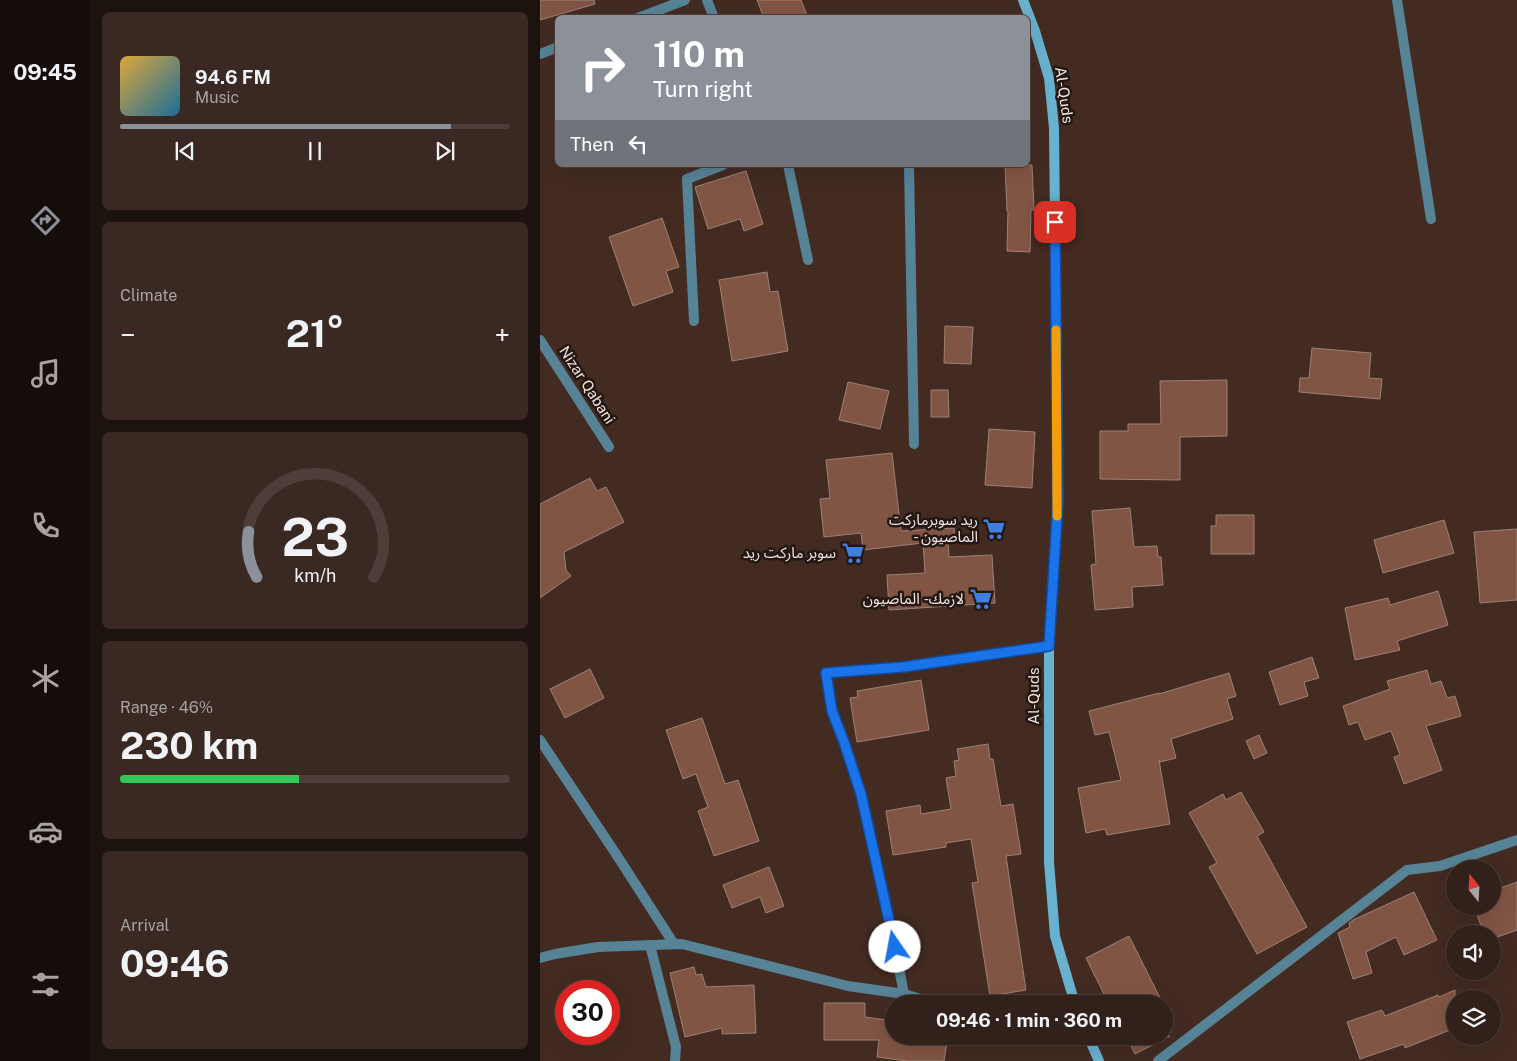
<!DOCTYPE html>
<meta charset="utf-8">
<style>
:root{--surface:#32201a;--page:#3a2823;--text:#f1f3f6;--muted:#a8a3a2;--line:#4d3e39;--accent:#8c9099}
body{margin:0;font-family:"Public Sans","Noto Sans Arabic",sans-serif;background:var(--page);color:var(--text);height:100vh;display:flex;flex-direction:column;font-size:19px;white-space:nowrap}
*{box-sizing:border-box;margin:0}
p{font-size:16px;color:var(--muted)}
.icon{flex:none;width:28px;height:28px;fill:none;stroke:currentColor;stroke-width:2;stroke-linecap:round;stroke-linejoin:round}
.map{position:relative;flex:1;overflow:hidden}
.drawer{display:flex;flex-direction:column;gap:12px;padding:12px;background:#1c120e;width:450px}
.drawer>*{flex:none}
.banner{position:absolute;left:15px;top:15px;width:475px;height:152px;border-radius:8px;box-shadow:0 5px 20px #0002,0 0 0 1px var(--line);background:#8c9099;color:#fff;overflow:hidden}
.needle{width:32px;rotate:342deg}
.buttons{position:absolute;left:906px;top:860px;display:grid;gap:10px}
.buttons a{display:grid;place-items:center;width:55px;height:55px;border-radius:50%;background:var(--surface);box-shadow:0 5px 20px #0002,0 0 0 1px var(--line);font-size:25px}
.speed{position:absolute;left:15px;top:980px;display:flex;gap:10px;font-size:25px;font-weight:700;text-align:center}
.speed>*{display:grid;place-content:center;width:65px;height:65px;border-radius:50%;background:var(--surface);box-shadow:0 5px 20px #0002,0 0 0 1px var(--line);line-height:1}
.speed .limit{border:8px solid #d22;background:#fff;color:#111}
.pin{position:absolute;display:grid;place-items:center;width:42px;height:42px;color:#fff;margin:-21px;border-radius:10px;box-shadow:0 2px 8px #0006}
.me{position:absolute;width:55px;margin:-28px;rotate:348deg;stroke-linejoin:round;filter:drop-shadow(0 0 4px #0008)}
.turn{display:flex;align-items:center;gap:18px;height:105px;padding:0 15px;font-size:22px}
.turn .icon{width:65px;height:65px;stroke-width:2.5}
.turn b{display:block;font-size:35px;line-height:42px}
.then{display:flex;align-items:center;height:48px;padding:0 15px;background:#0003;gap:10px;font-size:19px}
.big{font-size:38px;font-weight:700;line-height:1.1}
.drawer .tile{flex:1;display:flex;flex-direction:column;justify-content:center;gap:8px;min-width:0;padding:0 18px;border-radius:8px;background:var(--page)}
.drawer .dial{align-items:center;gap:0}
.dial svg{height:130px;overflow:visible;fill:none;stroke:var(--line);stroke-width:7;stroke-linecap:round;text-anchor:middle}
.dial text{fill:var(--text);stroke:none}
.song{display:flex;align-items:center;gap:15px}
.cover{width:60px;height:60px;border-radius:8px;background:linear-gradient(135deg,hsl(40 70% 55%),hsl(200 70% 35%))}
.played{height:5px;border-radius:2px;background:linear-gradient(90deg,var(--accent) 85%,var(--line) 85%)}
.keys{display:flex;justify-content:space-around;direction:ltr}
.heat{display:flex;justify-content:space-between;align-items:center;font-size:28px;direction:ltr}
.charge{height:8px;border-radius:4px;background:linear-gradient(90deg,#34c759 46%,var(--line) 0)}
.trip{position:absolute;left:345px;top:995px;width:288px;height:50px;border-radius:25px;background:var(--surface);box-shadow:0 5px 20px #0002,0 0 0 1px var(--line);font-weight:700;line-height:50px;text-align:center}
main{display:flex;flex:1;min-height:0}
.menu{display:flex;flex-direction:column;width:90px;justify-content:space-around;align-items:center;background:#140d0a;color:var(--muted)}
.menu .icon{width:35px;height:35px}
.menu .active{color:var(--accent)}
.menu b{font-size:22px;color:var(--text)}
.map>svg:first-child{display:block}
.building{fill:#815544;stroke:#9e8176}
.lines{fill:none;stroke-linecap:round;stroke-linejoin:round}
.street{stroke:#578396;stroke-width:10}
.secondary{stroke:#68b1cf;stroke-width:10}
.route-casing{stroke:#114b97;stroke-width:12}
.route{stroke:#1a73e8;stroke-width:9}
.slow{stroke:#f59e0b;stroke-width:9}
.labels{text-anchor:middle;stroke-width:5;stroke-linejoin:round;paint-order:stroke}
.street-label{font-size:15px;fill:#f3e3dc;stroke:#221712}
.poi-label{font-size:15px;fill:#f3e3dc;stroke:#221712;text-anchor:end}
</style>
<main>
<nav class="menu">
<b>09:45</b>
<svg class="icon active" aria-label="directions" viewBox="0 0 24 24"><path d="M12 3l9 9-9 9-9-9zM9 14v-3h6M13 9l2 2-2 2"/></svg>
<svg class="icon" aria-label="music" viewBox="0 0 24 24"><path d="M9 18V5l10-2v13"/><circle cx="6" cy="18" r="3"/><circle cx="16" cy="16" r="3"/></svg>
<svg class="icon" aria-label="phone" viewBox="0 0 24 24"><path d="M5 4h4l2 5-3 2q2 4 5 5l2-3 5 2v4C11 20 4 13 5 4z"/></svg>
<svg class="icon" aria-label="climate" viewBox="0 0 24 24"><path d="M12 3v18M4 7l16 10M4 17L20 7"/></svg>
<svg class="icon" aria-label="car" viewBox="0 0 24 24"><path d="M5 17H2v-5l4-1 3-4h7l3 4 3 1v5h-3M9 17h6M6 11h13"/><circle cx="7" cy="17" r="2"/><circle cx="17" cy="17" r="2"/></svg>
<svg class="icon" aria-label="filters" viewBox="0 0 24 24"><path d="M4 7h16M4 17h16"/><circle cx="9" cy="7" r="2"/><circle cx="15" cy="17" r="2"/></svg>
</nav>
<section class="drawer">
<div class="tile">
<div class="song"><i class="cover"></i><div><b>94.6 FM</b><p>Music</p></div></div>
<div class="played"></div>
<div class="keys"><svg class="icon" aria-label="previous" viewBox="0 0 24 24"><path d="M18 5L8 12l10 7zM5 5v14"/></svg><svg class="icon" aria-label="pause" viewBox="0 0 24 24"><path d="M8 5v14M16 5v14"/></svg><svg class="icon" aria-label="next" viewBox="0 0 24 24"><path d="M6 5l10 7-10 7zM19 5v14"/></svg></div>
</div>
<div class="tile"><p>Climate</p>
<div class="heat"><a>−</a><b class="big">21°</b><a>+</a></div>
</div>
<div class="tile dial"><svg viewBox="0 0 100 80">
<path d="M14 69A42 42 0 1 1 86 69"/>
<path d="M14 69A42 42 0 0 1 9 41" stroke="#8c9099"/>
<text x="50" y="56" font-size="32" font-weight="700">23</text>
<text x="50" y="72" font-size="11">km/h</text>
</svg></div>
<div class="tile"><p>Range · 46%</p><b class="big">230 km</b><div class="charge"></div></div>
<div class="tile"><p>Arrival</p><b class="big">09:46</b></div>
</section>
<div class="map">
<svg width="977" height="1061" viewBox="0 0 977 1061">
<rect width="100%" height="100%" fill="#432b22"/>
<g class="building">
<path d="M0,0H54L55,4L0,20Z"/>
<path d="M217,0H261L268,18H224Z"/>
<path d="M465,165H492L494,210H491L490,252L467,251L468,211H467Z"/>
<path d="M206,171L223,224L204,231L200,219L168,229L155,187Z"/>
<path d="M122,218L139,267L126,271L133,292L93,306L69,237Z"/>
<path d="M227,272L230,292L238,291L248,351L192,361L179,280Z"/>
<path d="M405,326L433,327L431,364L404,363Z"/>
<path d="M772,348L831,353L829,378L842,379L840,399L759,392L760,378H769Z"/>
<path d="M687,380V436L640,437V480L560,479V431H588V424H621L620,381Z"/>
<path d="M308,382L349,391L340,429L299,420Z"/>
<path d="M391,390H408L409,417H391Z"/>
<path d="M449,429L495,432L492,488L445,485Z"/>
<path d="M352,453L361,531L414,528L415,539L408,540L409,557L452,555L455,603L349,610L347,575L385,573L383,543L323,550L321,533L284,537L280,499L290,498L286,460Z"/>
<path d="M50,478L57,491L66,487L84,522L24,552L26,570L31,576L0,598V504Z"/>
<path d="M590,508L594,547L617,546L618,557H621L623,585L592,587L593,607L555,610L551,565L556,564L552,511Z"/>
<path d="M676,515H714V554H671V526H676Z"/>
<path d="M904,520L914,553L843,573L834,540Z"/>
<path d="M977,529V600L940,603L934,532Z"/>
<path d="M898,591L908,625L857,641L860,650L815,660L805,608L848,598L850,605Z"/>
<path d="M772,657L779,678L764,682L768,696L740,705L729,672Z"/>
<path d="M50,669L64,698L25,718L10,689Z"/>
<path d="M887,670L891,684L901,681L907,698L915,696L921,716L886,726L902,770L864,784L854,757L860,755L851,731L825,740L818,722L809,725L803,706L850,689L847,681Z"/>
<path d="M689,673L696,696L687,699L693,719L631,739L636,758L620,762L619,760L630,824L567,835L565,829L546,833L538,788L581,780L569,732L555,735L549,711L619,693V694Z"/>
<path d="M381,680L389,730L317,742L310,698L318,697L317,691Z"/>
<path d="M162,718L185,784L198,780L219,841L174,856L158,811L168,807L156,774L143,779L126,730Z"/>
<path d="M719,735L727,753L714,759L706,741Z"/>
<path d="M448,744L450,759H453L461,806L473,804L481,854L466,856L486,990L450,996L432,883L438,882L431,839L406,843V847L353,855L346,811L380,805L381,814L411,809L406,778L416,776L414,761L419,760L417,749Z"/>
<path d="M701,792L724,832L717,836L767,927L717,954L669,867L677,863L649,813L683,794L686,800Z"/>
<path d="M229,867L244,906L226,913L220,897L192,908L183,885Z"/>
<path d="M977,882V930L952,939V934H944L934,906H952V891Z"/>
<path d="M874,892L897,940L864,955L856,937L826,952L832,973L813,979L798,933L810,927L809,923L813,920Z"/>
<path d="M589,936L623,1004H569L546,958Z"/>
<path d="M154,967L156,975L162,974L166,987L214,985L216,1033L182,1034V1028L145,1037L130,973Z"/>
<path d="M915,990V1028L865,1048L864,1044L820,1059L807,1022L842,1010L845,1016L898,995L899,997Z"/>
<path d="M284,1003H325V1017L354,1021V1036H408L404,1061H367L337,1057L339,1040H284Z"/>
<path d="M586,1036H630L595,1054Z"/>
</g>
<g class="lines">
<g class="street">
<path d="M167,0L174,18"/>
<path d="M857,0L891,219"/>
<path d="M98,18L145,0"/>
<path d="M0,54L18,47"/>
<path d="M248,165L268,260"/>
<path d="M369,165L374,444"/>
<path d="M154,321L147,179L183,165"/>
<path d="M0,340L69,447"/>
<path d="M0,740L76,854L134,944"/>
<path d="M110,945L136,1047L135,1061"/>
<path d="M0,958L15,954L58,947L142,944L308,986L364,994L398,1004"/>
<path d="M364,994L352,932L321,794L304,742L292,711L287,673L363,667L509,646"/>
<path d="M618,1061L867,870L900,866L977,840"/>
</g>
<g class="secondary">
<path d="M483,0L495,31L509,78L514,128L518,502L509,646V862L515,936L535,1004"/>
<path d="M548,1036L559,1061"/>
</g>
</g>
<g class="lines">
<g class="route-casing">
<path id="route" d="M355,947L321,794L304,742L292,711L286,673L363,667L509,646L518,502L515,222"/>
</g>
<use href="#route" class="route"/>
<path class="slow" d="M516,330L517,516"/>
</g>
<defs>
<g id="supermarket-bare" transform="scale(1.725)"><path d="M-6-5.5h2.5l.6 2H6L4.5 2H-2.5L-4.4-4H-6ZM-1.5 3.2a1.3 1.3 0 1 0 .1 0ZM3 3.2a1.3 1.3 0 1 0 .1 0Z" fill="#3f7fe0" stroke="#221712" stroke-width="2.5" paint-order="stroke"/></g>
</defs>
<g fill-rule="evenodd">
<use href="#supermarket-bare" x="454" y="529"/>
<use href="#supermarket-bare" x="313" y="553"/>
<use href="#supermarket-bare" x="441" y="599"/>
</g>
<g class="labels">
<g class="street-label">
<text transform="translate(524 95) rotate(82)" y="5">Al-Quds</text>
<text transform="translate(47 385) rotate(57)" y="5">Nizar Qabani</text>
<text transform="translate(494 696) rotate(-90)" y="5">Al-Quds</text>
</g>
<g class="poi-label">
<text x="438" y="525">ريد سوبرماركت<tspan x="438" dy="17">- الماصيون</tspan></text>
<text x="296" y="558">سوبر ماركت ريد</text>
<text x="424" y="604">لازمك - الماصيون</text>
</g>
</g>
</svg>
<div class="buttons">
<a><svg class="needle" viewBox="-14 -14 28 28"><path d="M0-13l5 13h-10z" fill="#e53935"/><path d="M0 13l5-13h-10z" fill="#a8a3a2"/></svg></a>
<a><svg class="icon" aria-label="sound" viewBox="0 0 24 24"><path d="M4 9h4l5-4v14l-5-4H4zM17 9q2 3 0 6"/></svg></a>
<a><svg class="icon" aria-label="layers" viewBox="0 0 24 24"><path d="M12 4l9 5-9 5-9-5zM3 14l9 5 9-5"/></svg></a>
</div>
<div class="speed"><div class="limit">30</div></div>
<div class="pin" style="left:515px;top:222px;background:#d93025"><svg class="icon" aria-label="arrive" viewBox="0 0 24 24"><path d="M6 21V4h12l-3 4 3 4H6"/></svg></div>
<svg class="me" style="left:355px;top:947px" viewBox="-20 -20 40 40"><circle r="19" fill="#fff"/><path d="M0-13L10 11 0 6-10 11z" fill="#1a73e8"/></svg>
<div class="trip">09:46 · 1 min · 360 m</div>
<div class="banner">
<div class="turn"><svg class="icon" aria-label="right" viewBox="0 0 24 24"><path d="M7 20v-9h11M14 6l5 5-5 5"/></svg><div><b>110 m</b>Turn right</div></div>
<div class="then">Then<svg class="icon" aria-label="left" viewBox="0 0 24 24"><path d="M17 20v-9H6M10 6l-5 5 5 5"/></svg></div>
</div>
</div>
</main>
